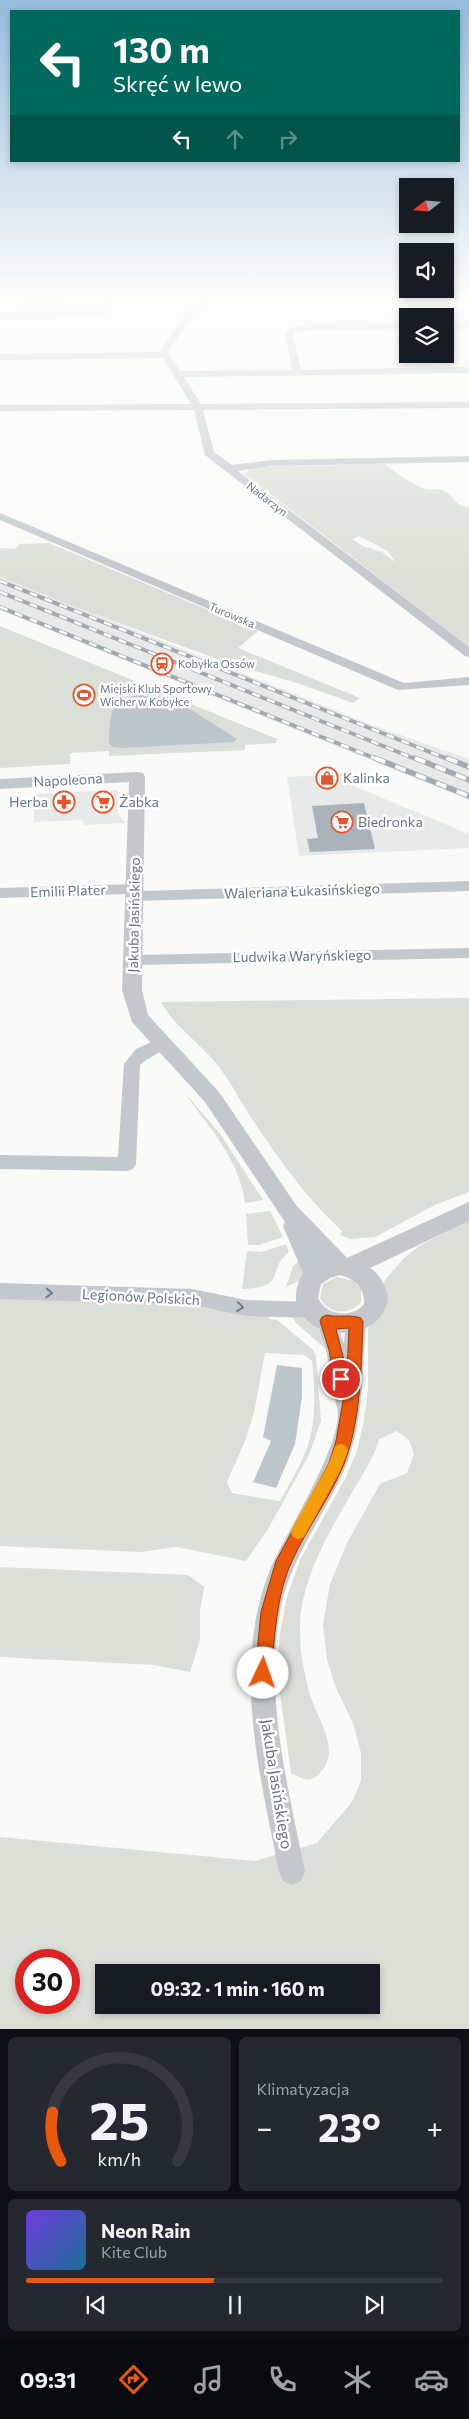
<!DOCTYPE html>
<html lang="pl">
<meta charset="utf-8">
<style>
:root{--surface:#171b24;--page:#242831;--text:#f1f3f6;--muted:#9ea1a6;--line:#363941;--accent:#ea580c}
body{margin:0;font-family:Commissioner,sans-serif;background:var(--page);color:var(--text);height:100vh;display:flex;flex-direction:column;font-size:19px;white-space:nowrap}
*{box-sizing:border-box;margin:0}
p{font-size:16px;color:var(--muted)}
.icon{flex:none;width:28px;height:28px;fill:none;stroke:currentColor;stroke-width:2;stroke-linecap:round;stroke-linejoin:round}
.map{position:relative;height:2029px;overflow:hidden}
.panel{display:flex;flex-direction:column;gap:8px;padding:8px;background:#0d0f14;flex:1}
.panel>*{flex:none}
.banner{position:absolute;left:10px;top:10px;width:450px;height:152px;border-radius:0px;box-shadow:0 2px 8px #0003;background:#00695c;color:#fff;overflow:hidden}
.needle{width:32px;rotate:253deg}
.fabs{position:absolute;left:399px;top:178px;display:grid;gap:10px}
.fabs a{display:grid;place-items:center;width:55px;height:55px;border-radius:0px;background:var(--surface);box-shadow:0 2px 8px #0003;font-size:25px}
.speed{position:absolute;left:15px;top:1949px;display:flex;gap:10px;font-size:25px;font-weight:700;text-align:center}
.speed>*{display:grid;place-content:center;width:65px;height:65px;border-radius:50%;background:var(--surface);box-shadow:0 2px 8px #0003;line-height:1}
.speed .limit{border:8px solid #d22;background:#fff;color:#111}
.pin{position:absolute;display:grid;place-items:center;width:42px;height:42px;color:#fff;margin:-21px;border:2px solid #fff;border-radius:50%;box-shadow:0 1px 5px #0007}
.me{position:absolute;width:55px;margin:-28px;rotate:3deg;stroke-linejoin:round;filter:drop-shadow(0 0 4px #0008)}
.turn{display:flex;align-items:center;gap:18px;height:105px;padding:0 20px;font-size:22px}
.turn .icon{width:65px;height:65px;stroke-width:2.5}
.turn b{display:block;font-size:35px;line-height:42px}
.lanes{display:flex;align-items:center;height:48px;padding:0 20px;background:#0003;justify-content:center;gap:25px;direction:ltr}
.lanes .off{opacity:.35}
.big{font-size:38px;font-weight:700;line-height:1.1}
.panel .card{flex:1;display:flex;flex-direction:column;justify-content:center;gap:8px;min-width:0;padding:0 18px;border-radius:8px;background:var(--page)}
.panel .dial{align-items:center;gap:0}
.dial svg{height:130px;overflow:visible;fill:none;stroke:var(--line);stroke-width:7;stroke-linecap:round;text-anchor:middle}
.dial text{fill:var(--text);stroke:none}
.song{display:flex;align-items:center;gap:15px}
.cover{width:60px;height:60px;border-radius:8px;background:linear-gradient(135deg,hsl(260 70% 55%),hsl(200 70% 35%))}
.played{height:5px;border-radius:2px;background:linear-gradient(90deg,var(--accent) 45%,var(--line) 45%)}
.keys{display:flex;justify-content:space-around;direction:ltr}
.heat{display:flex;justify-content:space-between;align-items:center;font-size:28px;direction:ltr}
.panel .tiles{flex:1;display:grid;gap:8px;grid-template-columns:1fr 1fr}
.card:last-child{grid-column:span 2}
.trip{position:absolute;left:95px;top:1964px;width:285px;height:50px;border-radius:0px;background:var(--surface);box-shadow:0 2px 8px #0003;font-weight:700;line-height:50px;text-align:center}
.menu{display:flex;height:80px;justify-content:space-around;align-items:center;background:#090b0e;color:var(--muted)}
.menu .icon{width:35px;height:35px}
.menu .current{color:var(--accent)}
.menu b{font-size:22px;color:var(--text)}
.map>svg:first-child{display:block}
.built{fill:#e8e9e9}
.green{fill:#dadfd7;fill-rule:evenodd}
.water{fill:#bbc7cb}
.building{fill:#aab3b9}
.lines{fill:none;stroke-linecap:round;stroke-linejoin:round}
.minor{fill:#c3c8cc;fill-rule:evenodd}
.tertiary{fill:#c3c8cc;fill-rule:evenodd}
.rail-far1-casing{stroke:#a2aab0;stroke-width:4}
.rail-casing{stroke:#a2aab0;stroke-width:5.5}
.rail-far1{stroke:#fff;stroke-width:2.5;stroke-dasharray:8;stroke-linecap:butt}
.rail{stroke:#fff;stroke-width:4;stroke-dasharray:11;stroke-linecap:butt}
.oneway{stroke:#6a7a87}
.route{fill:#ea580c;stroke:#983908;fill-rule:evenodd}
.slow{fill:#f59e0b}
.labels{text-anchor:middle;stroke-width:5;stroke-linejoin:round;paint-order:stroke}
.far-street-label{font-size:11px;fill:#657683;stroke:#fff}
.far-poi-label{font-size:11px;fill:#657683;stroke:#fff;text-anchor:start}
.poi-label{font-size:14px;fill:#657683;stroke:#fff;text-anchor:start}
.street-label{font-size:14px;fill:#657683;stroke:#fff}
.near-street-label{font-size:16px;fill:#657683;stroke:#fff}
</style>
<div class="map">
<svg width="469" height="2029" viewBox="0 0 469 2029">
<rect width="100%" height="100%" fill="#fafaf8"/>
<g class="built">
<path d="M0,576L372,725L469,759V800L0,610Z"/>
<path d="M345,774L347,783L469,834V848L299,856L287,777Z"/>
<path d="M118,790V815L126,823L84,825L83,820L34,822V794Z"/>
</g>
<g class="green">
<path d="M19,300H66L64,311L16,312Z"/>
<path d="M385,464C395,473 412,484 425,489C430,491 436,488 441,490C448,492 454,499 459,505L469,507V647L244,474L250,469L264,467ZM359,536L388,551L395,562L382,552L365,547L352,539Z"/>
<path d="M49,543L258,631L238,648L360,698L353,703L300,684L228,663L65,603L0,576V548L15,549L19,544Z"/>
<path d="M0,626L277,739L276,743L245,745V750L109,756V751L70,753V764L0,768Z"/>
<path d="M469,998V1192L437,1204L375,1237L350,1239L340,1235L342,1231C309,1201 281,1162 256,1125C243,1106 233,1085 219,1067C201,1043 175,1028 161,1002Z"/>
<path d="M184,1092L221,1135L263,1200L245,1203C240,1160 208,1126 184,1092Z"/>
<path d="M270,1211L283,1237L259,1245H248L246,1214Z"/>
<path d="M469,1220V2029H0V1837L255,1861L317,1843L352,1802L361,1781V1753L353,1723L336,1688L327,1660L323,1625L330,1584L347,1543L380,1484L407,1473L414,1454L409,1440L397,1431L379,1439C374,1459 364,1471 354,1489C330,1531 300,1579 300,1629C300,1644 301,1659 305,1674C307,1684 310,1696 314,1706C323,1727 339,1753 320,1773C310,1784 303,1779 291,1773L277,1672L280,1633L287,1597L300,1560L346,1477L357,1451L364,1420L368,1391V1329L385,1280L403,1259L419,1246ZM26,1960H69V2002H26ZM104,1972H371V2005H104Z"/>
<path d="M286,1244L289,1252C265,1271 289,1287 242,1289L247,1251L261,1252Z"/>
<path d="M303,1258L306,1270L299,1281L286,1287L293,1266Z"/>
<path d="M337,1277L354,1281L361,1289V1302C350,1316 328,1314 320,1298L323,1284Z"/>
<path d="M0,1296L184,1302L210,1309L267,1315L270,1319L277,1320L312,1349L316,1356L321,1421L309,1455L268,1529L246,1561L176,1547L141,1552L0,1546ZM265,1353L304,1355L312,1361C315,1391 317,1425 305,1453C298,1470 288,1486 280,1501L232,1493L227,1482L245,1441L254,1413Z"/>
<path d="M293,1317C318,1317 322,1329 327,1350L296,1323Z"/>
<path d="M0,1567L188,1575L204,1587L200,1611V1640L190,1672L154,1665L0,1657Z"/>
</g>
<g class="water">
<path d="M144,691L185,706L237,739L234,742L123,748L112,747L109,743C111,706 108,707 144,691Z"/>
<path d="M277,1365L302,1368V1397L295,1444L276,1488L253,1482L271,1441L263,1437Z"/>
</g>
<path class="building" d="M364,803L375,849L310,852L307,839L318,838L312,806Z"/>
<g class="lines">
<g class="minor">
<path d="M105,300H113L109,314L101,317L0,318V312L100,311H102Z"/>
<path d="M201,300H210L193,315L168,352L180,371L292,370L285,334L289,328L312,324L408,323V329L312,330L295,332L293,334L301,370L469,367V373L184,377L201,404L469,402V408L203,410L214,452L232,465L271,460L469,456V462L271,466L238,471L469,647V657L465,656L205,455L194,410L0,411V405L191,404L163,358L0,360V354L160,352L187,311Z"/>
<rect x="445" y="323" width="24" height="6"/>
<path d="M0,513L404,683L469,677V685L398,690L0,520Z"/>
<path d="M469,881V891L135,901L130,899L128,896L129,894L0,898V888L135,884L140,886L142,889L141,891Z"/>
<path d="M469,948V958L134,965L128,964L126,960L128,956L134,955Z"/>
<path d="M162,1037L168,1039L170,1043C165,1052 149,1056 140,1065L136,1164L133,1169L127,1171L0,1169V1155L118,1157L124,1064L136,1049Z"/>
<path d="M0,1283L192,1289L246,1300L312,1302L319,1304L322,1310L319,1316L312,1318L246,1316L192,1305L0,1299Z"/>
<path d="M327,1313L334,1315L344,1344L346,1321L349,1315L356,1313L363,1315L366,1321C362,1369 364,1418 347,1463C327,1513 291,1555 280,1610C264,1698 288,1786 305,1872L301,1881L292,1885L283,1881L279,1872C260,1774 231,1667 270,1570C284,1535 350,1434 336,1404L326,1350L317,1321L320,1315Z"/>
</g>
<path class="tertiary" d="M137,772L143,773L145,777L142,990L148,1015L219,1092L296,1205L347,1258L469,1202V1221L370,1268C379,1273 384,1283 387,1293C389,1299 387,1305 384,1311C362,1353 270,1331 303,1273L283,1226L285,1222L205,1102L132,1022L122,990L129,782L0,789V779ZM340,1275C355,1279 365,1288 364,1304C352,1319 326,1316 318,1298L321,1284L330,1278Z"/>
<g class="rail-far1-casing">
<g id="rail-far1">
<path d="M0,581L450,760"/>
<path d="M0,592L418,760"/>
<path d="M0,607L379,760"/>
</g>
</g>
<g class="rail-casing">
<g id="rail">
<path d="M375,758L469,796"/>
<path d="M415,758L469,780"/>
<path d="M447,758L469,767"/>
</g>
</g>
<use href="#rail-far1" class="rail-far1"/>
<use href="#rail" class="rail"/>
</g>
<defs><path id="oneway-chevron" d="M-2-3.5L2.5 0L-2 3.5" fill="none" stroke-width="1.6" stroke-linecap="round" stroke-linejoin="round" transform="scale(1.25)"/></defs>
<g class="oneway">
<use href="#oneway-chevron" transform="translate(49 1293) rotate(2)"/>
<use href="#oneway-chevron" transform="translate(240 1307) rotate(7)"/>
</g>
<linearGradient id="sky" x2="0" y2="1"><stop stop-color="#96bcdc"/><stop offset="0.51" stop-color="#fdfdfc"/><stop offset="1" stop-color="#fdfdfc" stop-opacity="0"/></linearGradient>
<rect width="469" height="584" fill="url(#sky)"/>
<path class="route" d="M327,1315C338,1318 350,1314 361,1318L363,1322C361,1369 361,1420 344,1464C330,1498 307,1528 292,1561C276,1596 275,1636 271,1673L269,1679L263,1681L257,1679L255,1673L261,1612L276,1561L329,1463L336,1441L346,1384L341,1385L336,1384L334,1379L329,1350L320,1321L322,1317ZM349,1328L347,1372L336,1329Z"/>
<path class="slow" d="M341,1444L346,1446L348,1450L341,1469L304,1537L298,1539L293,1537L291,1532L293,1527L329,1463L335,1446Z"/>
<defs>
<g id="station-ring" transform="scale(1.125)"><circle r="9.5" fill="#fff" stroke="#e4572e" stroke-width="1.5"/><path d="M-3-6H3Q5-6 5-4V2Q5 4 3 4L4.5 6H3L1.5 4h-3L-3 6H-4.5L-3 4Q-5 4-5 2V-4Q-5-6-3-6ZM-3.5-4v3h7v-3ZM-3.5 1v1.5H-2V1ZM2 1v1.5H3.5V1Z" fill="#e4572e"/></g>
<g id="stadium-ring" transform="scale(1.125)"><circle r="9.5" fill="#fff" stroke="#e4572e" stroke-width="1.5"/><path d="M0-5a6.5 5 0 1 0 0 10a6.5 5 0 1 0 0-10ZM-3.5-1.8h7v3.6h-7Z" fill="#e4572e"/></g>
<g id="shop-ring" transform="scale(1.125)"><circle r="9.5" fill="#fff" stroke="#e4572e" stroke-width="1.5"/><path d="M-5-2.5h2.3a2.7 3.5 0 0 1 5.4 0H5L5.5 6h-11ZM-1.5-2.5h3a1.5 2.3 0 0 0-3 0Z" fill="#e4572e"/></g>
<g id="pharmacy-ring" transform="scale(1.125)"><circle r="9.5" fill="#fff" stroke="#e4572e" stroke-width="1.5"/><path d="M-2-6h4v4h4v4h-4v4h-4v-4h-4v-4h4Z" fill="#e4572e"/></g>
<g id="supermarket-ring" transform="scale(1.125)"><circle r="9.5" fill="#fff" stroke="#e4572e" stroke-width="1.5"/><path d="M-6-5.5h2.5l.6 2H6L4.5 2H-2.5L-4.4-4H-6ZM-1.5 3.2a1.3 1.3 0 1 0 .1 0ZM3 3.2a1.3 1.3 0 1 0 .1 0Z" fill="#e4572e"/></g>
</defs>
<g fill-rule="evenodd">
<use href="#station-ring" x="162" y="664"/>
<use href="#stadium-ring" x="84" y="695"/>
<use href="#shop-ring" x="327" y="778"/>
<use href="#pharmacy-ring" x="64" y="802"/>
<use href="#supermarket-ring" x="103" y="802"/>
<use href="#supermarket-ring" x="342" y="822"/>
</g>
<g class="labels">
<g class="far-street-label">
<text transform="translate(267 499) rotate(38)" y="4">Nadarzyn</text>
<text transform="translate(232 615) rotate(23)" y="4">Turowska</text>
</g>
<g class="far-poi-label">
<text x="178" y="668">Kobyłka Ossów</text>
<text x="100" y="693">Miejski Klub Sportowy<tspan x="100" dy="13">Wicher w Kobyłce</tspan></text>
</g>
<g class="poi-label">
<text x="343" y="783">Kalinka</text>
<text x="48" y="807" text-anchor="end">Herba</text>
<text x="119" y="807">Żabka</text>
<text x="358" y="827">Biedronka</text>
</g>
<g class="street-label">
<text transform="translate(68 780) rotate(-3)" y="5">Napoleona</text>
<text transform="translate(68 891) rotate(-2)" y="5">Emilii Plater</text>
<text transform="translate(302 891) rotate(-2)" y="5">Waleriana Łukasińskiego</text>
<text transform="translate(134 915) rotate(-89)" y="5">Jakuba Jasińskiego</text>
<text transform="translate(302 956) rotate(-1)" y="5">Ludwika Waryńskiego</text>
<text transform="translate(141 1297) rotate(3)" y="5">Legionów Polskich</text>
</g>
<g class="near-street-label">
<text transform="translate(277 1784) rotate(81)" y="6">Jakuba Jasińskiego</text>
</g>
</g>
</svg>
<div class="fabs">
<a><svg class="needle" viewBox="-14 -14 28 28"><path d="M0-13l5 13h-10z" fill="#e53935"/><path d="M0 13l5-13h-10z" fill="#9ea1a6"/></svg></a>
<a><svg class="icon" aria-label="sound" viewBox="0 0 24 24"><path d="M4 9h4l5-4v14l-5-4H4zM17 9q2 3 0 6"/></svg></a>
<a><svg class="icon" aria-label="layers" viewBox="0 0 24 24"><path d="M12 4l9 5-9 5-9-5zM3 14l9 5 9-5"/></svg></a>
</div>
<div class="speed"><div class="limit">30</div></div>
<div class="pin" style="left:341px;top:1379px;background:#d93025"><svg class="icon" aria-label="arrive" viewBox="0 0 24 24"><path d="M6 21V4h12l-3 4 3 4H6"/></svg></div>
<svg class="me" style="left:263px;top:1673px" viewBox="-20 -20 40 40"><circle r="19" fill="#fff"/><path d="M0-13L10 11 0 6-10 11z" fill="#ea580c"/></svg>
<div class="trip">09:32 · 1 min · 160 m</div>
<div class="banner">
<div class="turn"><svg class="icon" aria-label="left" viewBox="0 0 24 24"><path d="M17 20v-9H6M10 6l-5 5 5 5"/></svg><div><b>130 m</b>Skręć w lewo</div></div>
<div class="lanes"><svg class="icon" aria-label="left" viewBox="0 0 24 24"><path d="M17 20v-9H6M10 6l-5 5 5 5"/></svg><svg class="icon off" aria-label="ahead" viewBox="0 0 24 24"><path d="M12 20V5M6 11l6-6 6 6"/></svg><svg class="icon off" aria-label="right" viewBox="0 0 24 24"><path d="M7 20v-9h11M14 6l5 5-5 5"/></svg></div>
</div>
</div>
<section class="panel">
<div class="tiles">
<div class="card dial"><svg viewBox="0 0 100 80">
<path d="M14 69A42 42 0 1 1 86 69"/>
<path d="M14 69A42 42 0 0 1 9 39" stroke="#ea580c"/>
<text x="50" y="56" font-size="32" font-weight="700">25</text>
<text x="50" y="72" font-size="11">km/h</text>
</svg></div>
<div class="card"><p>Klimatyzacja</p>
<div class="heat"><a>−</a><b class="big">23°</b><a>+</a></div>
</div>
<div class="card">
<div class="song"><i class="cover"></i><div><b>Neon Rain</b><p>Kite Club</p></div></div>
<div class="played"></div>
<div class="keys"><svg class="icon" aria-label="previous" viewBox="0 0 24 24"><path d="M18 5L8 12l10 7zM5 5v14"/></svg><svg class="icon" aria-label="pause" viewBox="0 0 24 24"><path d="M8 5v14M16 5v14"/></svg><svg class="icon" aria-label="next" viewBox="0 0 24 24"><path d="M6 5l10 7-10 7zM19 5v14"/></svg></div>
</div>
</div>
</section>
<nav class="menu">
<b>09:31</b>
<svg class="icon current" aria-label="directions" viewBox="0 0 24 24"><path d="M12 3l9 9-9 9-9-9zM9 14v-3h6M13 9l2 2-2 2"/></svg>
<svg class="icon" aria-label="music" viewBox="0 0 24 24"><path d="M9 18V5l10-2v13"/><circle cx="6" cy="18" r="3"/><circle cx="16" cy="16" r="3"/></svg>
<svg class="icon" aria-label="phone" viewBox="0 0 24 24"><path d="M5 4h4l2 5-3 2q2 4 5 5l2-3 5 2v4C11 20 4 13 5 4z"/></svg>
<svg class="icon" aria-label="climate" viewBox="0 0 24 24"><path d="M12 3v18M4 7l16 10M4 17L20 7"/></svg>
<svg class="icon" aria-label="car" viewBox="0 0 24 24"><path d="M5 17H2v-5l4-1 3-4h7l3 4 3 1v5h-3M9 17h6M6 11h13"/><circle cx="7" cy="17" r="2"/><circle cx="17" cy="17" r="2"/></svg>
</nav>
